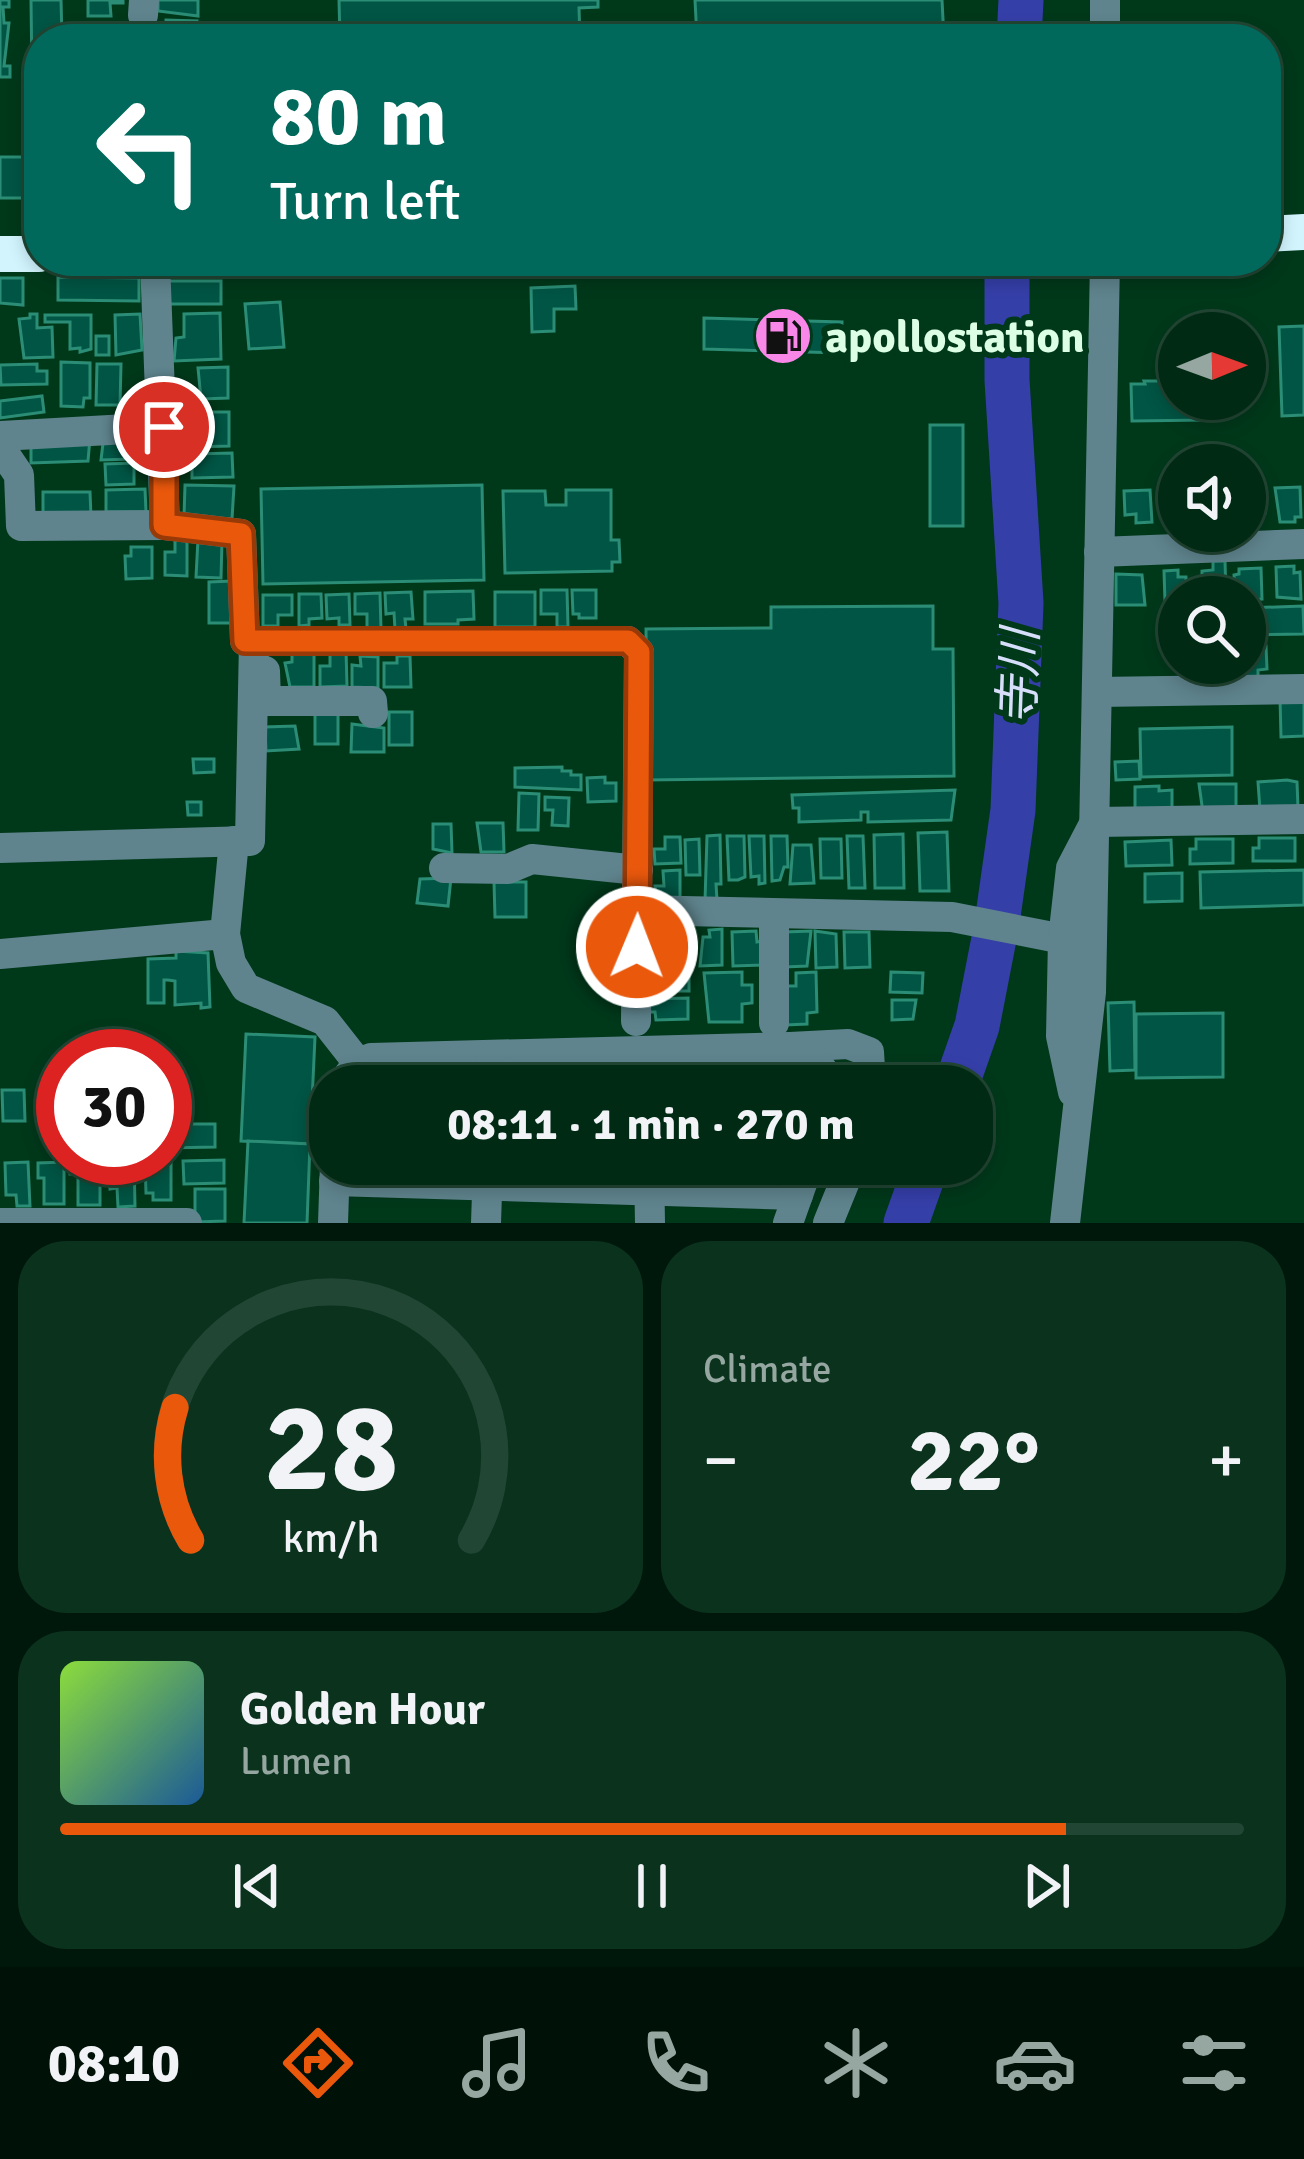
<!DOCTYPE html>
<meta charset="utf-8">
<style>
:root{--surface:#002a14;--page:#0a321d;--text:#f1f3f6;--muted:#95a7a0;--line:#224634;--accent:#ea580c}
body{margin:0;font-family:Signika,"Noto Sans JP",sans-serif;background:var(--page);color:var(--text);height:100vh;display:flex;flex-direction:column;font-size:45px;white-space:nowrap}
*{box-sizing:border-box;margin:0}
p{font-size:39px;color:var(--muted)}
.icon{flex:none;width:66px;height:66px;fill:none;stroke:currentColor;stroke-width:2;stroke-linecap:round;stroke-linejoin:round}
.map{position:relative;height:1223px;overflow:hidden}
.details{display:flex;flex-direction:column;gap:18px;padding:18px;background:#00170b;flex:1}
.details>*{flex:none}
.guide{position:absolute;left:24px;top:24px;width:1257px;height:252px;border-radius:48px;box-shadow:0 6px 18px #0003,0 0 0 3px var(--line);background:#00695c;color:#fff;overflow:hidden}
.needle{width:78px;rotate:89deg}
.fabs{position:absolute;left:1158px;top:312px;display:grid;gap:24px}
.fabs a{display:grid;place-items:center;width:108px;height:108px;border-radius:50%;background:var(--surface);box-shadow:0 6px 18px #0003,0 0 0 3px var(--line);font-size:60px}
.speed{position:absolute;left:36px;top:1029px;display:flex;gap:24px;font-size:60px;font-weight:700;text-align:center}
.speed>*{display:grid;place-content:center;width:156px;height:156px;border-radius:50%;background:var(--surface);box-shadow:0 6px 18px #0003,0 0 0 3px var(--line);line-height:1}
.speed .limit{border:18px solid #d22;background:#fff;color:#111}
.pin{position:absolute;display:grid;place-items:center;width:102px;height:102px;color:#fff;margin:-51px;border:6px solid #fff;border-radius:50%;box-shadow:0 3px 12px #0007}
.me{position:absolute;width:132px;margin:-66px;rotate:1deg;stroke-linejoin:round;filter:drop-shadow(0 0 9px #0008)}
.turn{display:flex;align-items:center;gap:42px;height:252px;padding:0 48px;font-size:54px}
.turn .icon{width:156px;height:156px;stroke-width:2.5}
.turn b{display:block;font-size:84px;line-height:102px}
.big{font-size:90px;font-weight:700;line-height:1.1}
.details .tile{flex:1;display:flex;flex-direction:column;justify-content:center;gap:18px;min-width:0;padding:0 42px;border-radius:48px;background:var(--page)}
.details .dial{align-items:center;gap:0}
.dial svg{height:312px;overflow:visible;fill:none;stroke:var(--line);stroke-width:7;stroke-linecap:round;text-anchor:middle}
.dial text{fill:var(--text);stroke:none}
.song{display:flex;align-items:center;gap:36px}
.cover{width:144px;height:144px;border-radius:18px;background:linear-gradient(135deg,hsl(90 70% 55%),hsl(210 70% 35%))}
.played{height:12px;border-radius:6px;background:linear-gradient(90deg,var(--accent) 85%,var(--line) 85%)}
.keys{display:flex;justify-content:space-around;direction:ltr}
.heat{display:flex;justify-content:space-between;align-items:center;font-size:66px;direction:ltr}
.details .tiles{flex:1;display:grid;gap:18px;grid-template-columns:1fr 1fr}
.tile:last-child{grid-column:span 2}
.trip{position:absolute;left:309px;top:1065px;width:684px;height:120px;border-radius:48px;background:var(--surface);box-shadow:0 6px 18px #0003,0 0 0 3px var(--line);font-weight:700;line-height:120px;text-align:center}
.tabs{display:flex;height:192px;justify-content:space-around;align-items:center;background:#001108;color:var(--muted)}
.tabs .icon{width:84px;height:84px}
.tabs .selected{color:var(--accent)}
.tabs b{font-size:54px;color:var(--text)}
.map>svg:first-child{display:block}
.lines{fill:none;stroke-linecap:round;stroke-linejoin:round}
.river{stroke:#353fa8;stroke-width:45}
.building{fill:#054;stroke:#2b8d75;stroke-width:3}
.minor{stroke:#5f848d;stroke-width:30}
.highway{stroke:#d1f4fd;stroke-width:36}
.route-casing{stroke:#983908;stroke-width:30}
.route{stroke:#ea580c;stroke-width:21}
.labels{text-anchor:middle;stroke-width:12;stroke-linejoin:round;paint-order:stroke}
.poi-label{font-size:45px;font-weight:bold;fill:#dcfee4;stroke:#00381a;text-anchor:start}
.water-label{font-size:48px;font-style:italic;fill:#d6defa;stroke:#00381a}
</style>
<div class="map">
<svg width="1304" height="1223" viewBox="0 0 1304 1223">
<rect width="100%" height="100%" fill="#00381a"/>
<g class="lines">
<g class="river">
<path d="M1019,39L1021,0"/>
<path d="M956,1086L977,1026L997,923L1013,810L1021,603L1007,380V261"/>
<path d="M906,1223L927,1164"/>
</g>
</g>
<g class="building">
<path d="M0,0H9V7H3L4,23H9L4,66H10V77H0Z"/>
<path d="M31,0H61L62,39H39V75H32Z"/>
<path d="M88,0H123V3H110L111,16H88Z"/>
<path d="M158,0H198V16L158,11Z"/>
<path d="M339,0H598V7L579,8L580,39H340Z"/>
<path d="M695,0H942L944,39H697Z"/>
<path d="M166,20L197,21V39H165Z"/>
<path d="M127,23L132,39H92V25Z"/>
<path d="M0,157H27V175H33V198H0Z"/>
<path d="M58,277L139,278V301L58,300Z"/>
<path d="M0,278H23V305L0,303Z"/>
<path d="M167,281H221V304H168Z"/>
<path d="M575,286L576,309H554V331L532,332L531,288Z"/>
<path d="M280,302L284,347L249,349L245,304Z"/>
<path d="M220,313L221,359L174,361L176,338L184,337V314Z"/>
<path d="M30,314H37V328L52,327L53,357L24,358L19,319L30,318Z"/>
<path d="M140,314L142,350L116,355L115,315Z"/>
<path d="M45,315H91V349L80,352V348L70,349V322H45Z"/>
<path d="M704,318L842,322L841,353L704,349Z"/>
<path d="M1304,326V415L1282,416L1279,327Z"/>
<rect x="96" y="336" width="13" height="19"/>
<path d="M61,362L90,363V398H84L83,407L61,406Z"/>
<path d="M37,364V371H47V384L1,385L0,365Z"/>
<path d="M97,364H121L120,405H96Z"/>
<path d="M228,367V398L201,399L198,368Z"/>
<path d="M1144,381H1179V399H1206V420L1132,421L1131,384H1145Z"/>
<path d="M42,396L44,412L0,418V401Z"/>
<path d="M191,412H229V446L192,447Z"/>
<rect x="930" y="425" width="33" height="101"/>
<path d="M145,434V449L133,454V459L101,460L104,435Z"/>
<path d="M90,438L88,461L31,463V443Z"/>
<path d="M232,453L233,477L192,478V463L180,464V456L192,454Z"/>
<path d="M134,463V484L106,485L105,464Z"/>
<path d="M185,485L234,486L232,519L184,517Z"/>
<path d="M482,485L484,580L263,584L261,489Z"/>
<path d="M1300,487L1301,517H1295V522H1280L1275,488Z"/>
<path d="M1245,488H1264L1265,513H1259V523H1245Z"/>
<path d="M145,489L146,512H106V490Z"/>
<path d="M566,490H611V540H619L620,562H612V571L505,573L503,491H545L546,505H566Z"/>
<path d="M1150,490L1152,522L1136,523V514L1125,515L1124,491Z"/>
<path d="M1166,490H1179V522L1168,523Z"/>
<path d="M43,492H90L91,517H43Z"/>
<path d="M198,539L222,540L221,578L196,577Z"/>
<path d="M175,540H187V576L165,575V552H175Z"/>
<path d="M131,547H152V578L126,579L125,556H131Z"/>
<path d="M1213,561H1225L1226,597H1202V571L1213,570Z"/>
<path d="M1294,566V573L1300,572L1301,599L1277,597L1276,567Z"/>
<path d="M1261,568L1262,599L1245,600L1235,594L1234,575L1239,574V569Z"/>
<path d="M1178,570V577H1186L1187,597H1179V605L1173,606V601L1165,602L1164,571Z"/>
<path d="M1116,574L1142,575L1145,605H1116Z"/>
<path d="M232,581L233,623H209V582Z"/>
<path d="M541,590H567L568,627H557V614H541Z"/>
<path d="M572,590H596V618H579V614H573Z"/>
<path d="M473,591L474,619L458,620V624H425V592Z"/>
<path d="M411,592L413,619H405L406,629H395L394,613L386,614L385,593Z"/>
<rect x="495" y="592" width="40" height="35"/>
<path d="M380,593L381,629L367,630V614H355V594Z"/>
<path d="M299,594H321L322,618L309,619V625L299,626Z"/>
<path d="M349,594L350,625H339V618L327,619L326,595Z"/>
<path d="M263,595H292V615H278V626H263Z"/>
<path d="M933,606V649H953L954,776L647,780L646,629L771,628V607Z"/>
<path d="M1303,606L1304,634L1245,635V608Z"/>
<path d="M1266,646L1267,669L1258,670V677H1245V647Z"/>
<path d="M330,650H346L347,686L320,687V666H330Z"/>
<path d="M292,654H314V687H290L285,663L292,662Z"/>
<path d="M360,656L378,657V688L352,687V665L361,666Z"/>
<path d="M397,656H410L411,687H384V663H397Z"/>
<path d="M1280,698H1304V736L1281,737Z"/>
<rect x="389" y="712" width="23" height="33"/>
<rect x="315" y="714" width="23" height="30"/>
<path d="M352,724L384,728V752H351Z"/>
<path d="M295,726L299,749L266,751L265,727Z"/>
<path d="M1232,727V775L1141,777L1140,729Z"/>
<path d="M193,759H214V772L194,773Z"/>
<path d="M1139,761L1140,779L1116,780L1115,762Z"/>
<path d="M562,767V771H571V775H581V790L515,787V768Z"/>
<path d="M605,777V783H616V801L588,802L587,778Z"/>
<path d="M1287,780L1297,782L1298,808L1260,810L1258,782Z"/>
<path d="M1199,784H1236V813H1203Z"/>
<path d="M1159,786V791L1172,790V810L1135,811V787Z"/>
<path d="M955,790L951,820L868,822V812H861V820L799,822V808H793L792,795Z"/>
<path d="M519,793L539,794L538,830H518Z"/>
<path d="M545,797L569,798L568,826L552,825L553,810H545Z"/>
<path d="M187,802H201V815H188Z"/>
<path d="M477,823H503L504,852H481Z"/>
<path d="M433,824H451L452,853L433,849Z"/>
<path d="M947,832L949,891H920L918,833Z"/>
<path d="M903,834L904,888H875L874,835Z"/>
<path d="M720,835L721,884H716L717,900L705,901L707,836Z"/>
<path d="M727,836H744L745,877L738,880H729Z"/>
<path d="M749,836H764L765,883L759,884V876L751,877Z"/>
<path d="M771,836H787L788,867H784L780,880L772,881Z"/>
<path d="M847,836H863L865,888H849Z"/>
<path d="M665,837H680L681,863L655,864L654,849H665Z"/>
<path d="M1259,838H1295V861H1253V848H1259Z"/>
<path d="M699,839L700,875H686L685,840Z"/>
<path d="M820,839H841L842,878H821Z"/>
<path d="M1196,839H1233V863L1190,864V849H1196Z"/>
<path d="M1171,840L1172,865L1126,866L1125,842Z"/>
<path d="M793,845H811L814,883L790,884Z"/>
<path d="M680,870V898L656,899L655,886H664L663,871Z"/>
<path d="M1304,870V905L1201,908L1200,872Z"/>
<path d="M1182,873V901L1145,902V874Z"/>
<path d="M451,878L448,906L417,903L420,879Z"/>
<path d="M494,882H526V917H495Z"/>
<path d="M663,928L664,964H646L645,929Z"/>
<path d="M722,929V965L700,966L703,937H710L709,930Z"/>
<path d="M675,930H693L694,964L672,965Z"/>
<path d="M756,931L757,942L762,941L763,965L733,966L732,932Z"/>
<path d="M811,931L807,966L785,967L784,932Z"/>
<path d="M815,931L836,934L837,967L816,968Z"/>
<path d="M844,932H869L870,967L845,968Z"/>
<path d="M176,951L208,953L210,1007L201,1008V1003L175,1005V981L168,980H164V1003H148V959L176,958Z"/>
<path d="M651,969H689V991H660V984H651Z"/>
<path d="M742,972V985H752V1003L742,1004V1022H709L704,973Z"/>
<path d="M816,972L817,1012L807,1013V1024L786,1025L787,986H796V973Z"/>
<path d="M891,972L923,973L922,993L890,992Z"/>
<path d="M688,998V1019L656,1020L655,1012H646V999Z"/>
<path d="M892,1000H916L913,1019L892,1020Z"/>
<path d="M1134,1002L1135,1070L1110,1071L1108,1003Z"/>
<path d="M1223,1013V1077L1136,1078V1014Z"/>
<path d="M246,1034L315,1037L310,1144L241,1141Z"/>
<path d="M2,1090H24L25,1121H3Z"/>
<path d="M165,1124H215V1147L165,1148Z"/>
<rect x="50" y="1126" width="13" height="23"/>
<path d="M248,1141L310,1144L307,1223H244Z"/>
<path d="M134,1160L135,1206L118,1207L117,1188L110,1189L109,1161Z"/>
<path d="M224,1160V1183L184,1184L183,1161Z"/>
<path d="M171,1161V1200H153V1193H146L145,1162Z"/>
<path d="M28,1162L30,1206H17L16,1195H6L5,1163Z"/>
<path d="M64,1162V1204H44V1178H38V1163Z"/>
<path d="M70,1162H100V1205H78V1174H70Z"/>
<path d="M195,1189H225V1221L195,1222Z"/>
</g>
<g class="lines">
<g class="minor">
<path d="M1105,0V39"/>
<path d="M143,15L144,0"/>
<path d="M155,261L165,525L241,534L245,641H628L639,652L636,1021"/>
<path d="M0,436L164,427"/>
<path d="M0,447L19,475L21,526L165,525"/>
<path d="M1099,552L1304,544"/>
<path d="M265,671L266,701H372L373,713"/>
<path d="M1097,692L1304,689"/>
<path d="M234,841L225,934L231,963L246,988L325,1021L358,1063"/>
<path d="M0,848L250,841L254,641"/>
<path d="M444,868L508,869L532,859L638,870"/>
<path d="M637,910L952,917L1063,939"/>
<path d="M774,915V1023"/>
<path d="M0,954L225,934"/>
<path d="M790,1047L848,1044L869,1052L871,1086"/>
<path d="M648,1051V1086"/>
<path d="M340,1086L358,1063L371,1058L790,1047C808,1054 826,1066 828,1086"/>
<path d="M491,1086L492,1055"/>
<path d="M1073,1092L1061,1036L1063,939L1071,868L1095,822L1304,819"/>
<path d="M649,1164L650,1223"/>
<path d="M334,1181L798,1195"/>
<path d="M1,1223H187"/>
<path d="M333,1223L335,1164"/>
<path d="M486,1223L488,1164"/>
<path d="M788,1223L809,1164"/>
<path d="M828,1223L852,1164"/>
<path d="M1065,1223L1091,992L1105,261"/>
</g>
<g class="highway">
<path d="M1266,234L1304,232"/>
<path d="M0,254H39"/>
</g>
</g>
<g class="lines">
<g class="route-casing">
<path id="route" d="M164,427V525L241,534L245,641H628L639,652L637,947"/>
</g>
<use href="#route" class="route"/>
</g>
<defs>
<g id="fuel-disc" transform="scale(3)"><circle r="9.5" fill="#f987e8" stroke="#00381a"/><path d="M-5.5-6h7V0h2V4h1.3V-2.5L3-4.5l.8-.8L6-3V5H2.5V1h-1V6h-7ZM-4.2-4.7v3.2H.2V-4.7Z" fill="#111"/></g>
</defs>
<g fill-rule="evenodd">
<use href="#fuel-disc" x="783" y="336"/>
</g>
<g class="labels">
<g class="poi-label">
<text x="825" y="352">apollostation</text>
</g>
<g class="water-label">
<text transform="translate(1018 677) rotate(-88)" y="17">寺川</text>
</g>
</g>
</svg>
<div class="fabs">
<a><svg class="needle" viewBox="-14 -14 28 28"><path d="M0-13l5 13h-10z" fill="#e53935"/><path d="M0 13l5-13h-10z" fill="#95a7a0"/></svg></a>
<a><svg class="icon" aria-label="sound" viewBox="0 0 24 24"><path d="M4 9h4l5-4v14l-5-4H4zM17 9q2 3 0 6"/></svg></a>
<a><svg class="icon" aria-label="search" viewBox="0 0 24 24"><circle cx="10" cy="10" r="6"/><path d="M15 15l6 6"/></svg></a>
</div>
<div class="speed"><div class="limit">30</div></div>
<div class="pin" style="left:164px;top:427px;background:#d93025"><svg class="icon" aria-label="arrive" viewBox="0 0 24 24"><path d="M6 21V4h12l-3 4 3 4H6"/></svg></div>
<svg class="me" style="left:637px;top:947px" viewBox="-20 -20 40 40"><circle r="17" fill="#ea580c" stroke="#fff" stroke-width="3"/><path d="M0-11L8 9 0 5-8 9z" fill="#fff"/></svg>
<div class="trip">08:11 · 1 min · 270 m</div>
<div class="guide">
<div class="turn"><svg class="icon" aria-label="left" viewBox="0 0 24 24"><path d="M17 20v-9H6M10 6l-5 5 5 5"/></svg><div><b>80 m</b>Turn left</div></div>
</div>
</div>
<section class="details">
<div class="tiles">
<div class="tile dial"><svg viewBox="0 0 100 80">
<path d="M14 69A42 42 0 1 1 86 69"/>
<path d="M14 69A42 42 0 0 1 10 35" stroke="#ea580c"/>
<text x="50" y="56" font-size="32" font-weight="700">28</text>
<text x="50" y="72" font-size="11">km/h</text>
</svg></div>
<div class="tile"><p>Climate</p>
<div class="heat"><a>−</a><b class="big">22°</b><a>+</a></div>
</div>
<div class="tile">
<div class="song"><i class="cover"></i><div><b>Golden Hour</b><p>Lumen</p></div></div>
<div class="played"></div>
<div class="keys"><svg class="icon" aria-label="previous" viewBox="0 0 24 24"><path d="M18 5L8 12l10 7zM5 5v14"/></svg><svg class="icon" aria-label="pause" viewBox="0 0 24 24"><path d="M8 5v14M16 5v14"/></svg><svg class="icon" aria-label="next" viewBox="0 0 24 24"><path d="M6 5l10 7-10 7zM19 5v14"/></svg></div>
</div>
</div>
</section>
<nav class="tabs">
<b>08:10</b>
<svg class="icon selected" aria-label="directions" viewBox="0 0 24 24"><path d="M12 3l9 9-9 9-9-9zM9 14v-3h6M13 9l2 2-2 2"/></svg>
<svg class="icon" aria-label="music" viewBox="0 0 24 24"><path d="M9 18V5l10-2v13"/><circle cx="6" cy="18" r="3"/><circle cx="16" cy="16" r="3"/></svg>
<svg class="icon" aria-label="phone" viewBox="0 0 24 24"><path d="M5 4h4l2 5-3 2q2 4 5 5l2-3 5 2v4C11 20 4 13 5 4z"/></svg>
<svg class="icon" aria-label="climate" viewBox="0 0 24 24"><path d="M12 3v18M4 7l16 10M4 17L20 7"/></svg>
<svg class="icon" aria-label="car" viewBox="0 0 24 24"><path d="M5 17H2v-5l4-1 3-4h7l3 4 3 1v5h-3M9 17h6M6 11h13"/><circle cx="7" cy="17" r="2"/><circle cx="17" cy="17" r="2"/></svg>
<svg class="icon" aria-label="filters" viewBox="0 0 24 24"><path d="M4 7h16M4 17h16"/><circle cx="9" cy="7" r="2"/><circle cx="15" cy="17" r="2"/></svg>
</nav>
